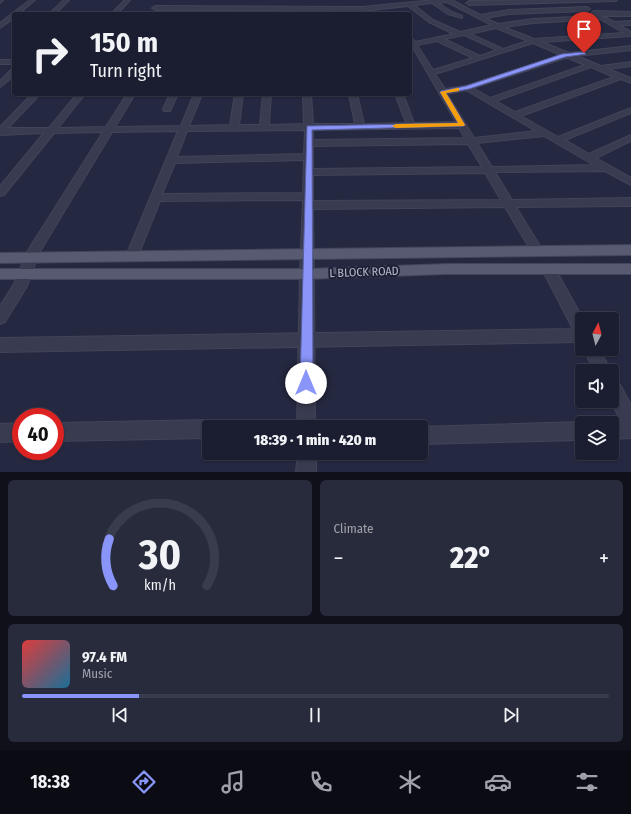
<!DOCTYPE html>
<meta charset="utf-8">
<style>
:root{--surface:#1b1e30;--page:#282b3c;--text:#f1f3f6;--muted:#a0a2ab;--line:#393c4c;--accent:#8a95fa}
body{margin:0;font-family:"Fira Sans Condensed",sans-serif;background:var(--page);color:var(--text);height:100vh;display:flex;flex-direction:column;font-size:15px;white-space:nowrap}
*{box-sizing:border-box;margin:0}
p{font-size:13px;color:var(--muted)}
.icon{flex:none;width:22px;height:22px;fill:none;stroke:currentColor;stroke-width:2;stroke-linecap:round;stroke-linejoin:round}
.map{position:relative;height:472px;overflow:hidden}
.panel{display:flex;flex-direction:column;gap:8px;padding:8px;background:#0f101a;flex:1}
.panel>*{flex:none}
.hud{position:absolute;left:12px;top:12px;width:400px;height:84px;border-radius:4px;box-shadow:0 1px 3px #0004,0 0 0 1px var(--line);background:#1b1e30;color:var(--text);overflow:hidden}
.needle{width:26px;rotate:7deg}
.controls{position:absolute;left:575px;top:312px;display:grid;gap:8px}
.controls a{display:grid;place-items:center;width:44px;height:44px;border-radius:4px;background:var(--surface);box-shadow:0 1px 3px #0004,0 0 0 1px var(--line);font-size:20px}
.speed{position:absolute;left:12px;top:408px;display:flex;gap:8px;font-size:20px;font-weight:700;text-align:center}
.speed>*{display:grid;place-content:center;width:52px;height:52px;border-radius:50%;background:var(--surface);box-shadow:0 1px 3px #0004,0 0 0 1px var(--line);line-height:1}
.speed .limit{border:6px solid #d22;background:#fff;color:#111}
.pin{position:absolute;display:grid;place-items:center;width:34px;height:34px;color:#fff;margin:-41px -17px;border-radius:50% 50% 50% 0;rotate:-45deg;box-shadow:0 0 4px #0007}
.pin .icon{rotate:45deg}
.me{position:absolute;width:44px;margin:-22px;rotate:0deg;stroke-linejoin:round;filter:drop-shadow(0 0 3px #0008)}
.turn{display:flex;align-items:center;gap:14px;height:84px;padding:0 12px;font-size:18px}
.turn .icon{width:52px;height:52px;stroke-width:2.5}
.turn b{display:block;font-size:28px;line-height:34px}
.big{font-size:30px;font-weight:800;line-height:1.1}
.panel .widget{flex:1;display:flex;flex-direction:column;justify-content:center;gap:6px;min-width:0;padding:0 14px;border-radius:6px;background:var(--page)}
.panel .dial{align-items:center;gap:0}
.dial svg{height:104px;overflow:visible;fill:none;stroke:var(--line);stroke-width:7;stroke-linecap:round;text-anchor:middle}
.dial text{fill:var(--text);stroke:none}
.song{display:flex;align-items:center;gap:12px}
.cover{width:48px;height:48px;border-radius:6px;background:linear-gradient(135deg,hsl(0 70% 55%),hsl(200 70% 35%))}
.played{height:4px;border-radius:2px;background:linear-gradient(90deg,var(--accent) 20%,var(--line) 20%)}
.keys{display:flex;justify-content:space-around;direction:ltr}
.heat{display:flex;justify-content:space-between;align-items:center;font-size:22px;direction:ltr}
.panel .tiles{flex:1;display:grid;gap:8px;grid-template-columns:1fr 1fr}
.widget:last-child{grid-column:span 2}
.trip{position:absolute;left:202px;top:420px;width:226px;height:40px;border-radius:4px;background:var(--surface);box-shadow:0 1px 3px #0004,0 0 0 1px var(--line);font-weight:800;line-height:40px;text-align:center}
.tabs{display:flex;height:64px;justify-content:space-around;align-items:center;background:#0b0c13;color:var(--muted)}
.tabs .icon{width:28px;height:28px}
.tabs .active{color:var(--accent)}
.tabs b{font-size:18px;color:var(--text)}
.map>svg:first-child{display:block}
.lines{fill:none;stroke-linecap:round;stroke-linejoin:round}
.minor-casing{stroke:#424459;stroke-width:2}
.tertiary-casing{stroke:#424459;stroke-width:2}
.primary-casing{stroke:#424459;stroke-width:2}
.minor{fill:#393b50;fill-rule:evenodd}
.tertiary{fill:#393b50;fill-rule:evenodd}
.primary{fill:#575a70;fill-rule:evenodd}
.route{fill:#8a95fa;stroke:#5a61a2}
.slow{fill:#f59e0b}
.labels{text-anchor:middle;stroke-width:4;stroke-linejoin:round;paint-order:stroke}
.street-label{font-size:12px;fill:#b5b7ca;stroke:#1d2035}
</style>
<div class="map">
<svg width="631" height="472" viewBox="0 0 631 472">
<rect width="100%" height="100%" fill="#242840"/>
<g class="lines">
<g class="minor-casing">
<g id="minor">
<path d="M0,0H3L0,3Z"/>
<path d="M30,0H35L18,14H14V18L0,28V23Z"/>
<path d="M64,0H69L55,14H49Z"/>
<path d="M125,0H130L117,14H111Z"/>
<path d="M434,0H452L480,15L509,10L587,7L590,9L587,11L509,14L485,18L498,24L533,19L595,16L591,13L594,11L631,12V16H602L614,22L631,21V25H619L631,32V36L542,42L569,53L631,46V50L577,56L601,66L631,62V66L608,69L631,78V83L621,79L521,116L558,137L631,108V113L565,140L589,154L631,135V141L596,158L631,178V185L605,171L495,172L512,200L631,198V206L516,207L543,251L541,254L537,256L533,254L505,207L313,209L314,274L312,278L307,279L302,278L300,274L303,200L160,201L138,256L136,259L132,261L128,259L126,256L178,131L112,132L39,253L27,286L5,322L0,324V306L14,284L27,252L103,132L54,133L4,195L0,196V186L44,133L0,135V127L32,94H40L8,128H49L77,94H85L58,128L106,127L127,94H135L115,127L181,126L194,94H202L189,126L230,125L235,94H243L239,125H260L263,94H271L269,125L304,124L303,94H311L313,124H355L349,94H357L364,124L406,123L395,94H403L414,123L456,122L412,46L410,47V36L415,42L454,34L429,22L408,6L362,11L155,10L152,8L155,6L362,7ZM447,2L492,25L460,32L433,20L414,5L432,3L448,14L462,18V16L452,12L438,3ZM600,19L624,33L534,39L504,27L533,23ZM496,28L528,41L503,49L470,34ZM464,35L497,50L480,56L444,39ZM437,41L473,58L433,70L417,45ZM533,43L561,55L466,86L445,89L435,74ZM565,58H568L585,65L490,98L473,88ZM591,67L614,77L515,112L496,101ZM466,90L536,131L474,138L447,94ZM459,128L465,138L313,140V130ZM305,130L304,154L177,157L187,131ZM544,136L594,165L492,167L477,143ZM468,144L482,167L313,169V146ZM304,160L303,193L162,194L175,163ZM485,173L501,200L313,201V175Z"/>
<path d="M542,0H617L615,1L469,5L466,3L469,1Z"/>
<rect x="0" y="60" width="14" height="4"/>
<path d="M11,70H14V76L0,87V81Z"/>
<path d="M170,94H178L170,111H164L163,109Z"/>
<path d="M548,264L553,265L583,319L582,342L0,352V338L573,329L542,269L543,265Z"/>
<path d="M583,349H599L611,371H595Z"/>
<path d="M612,379L618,381L631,405V438L612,439V423H607L621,421L611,401H612Z"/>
<path d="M209,420L215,423L217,427H209V438L55,441V423Z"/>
<path d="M582,422L584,423H582V440L421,444V427H419Z"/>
<path d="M21,423V441L0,442V424Z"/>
</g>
</g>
<g class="tertiary-casing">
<g id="tertiary">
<path d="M307,269L312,270L314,274L315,427H297L300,274L302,270Z"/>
<path d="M298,453H316V472H296Z"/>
</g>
</g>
<g class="primary-casing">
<g id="primary">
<path d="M631,245V255L0,263V253Z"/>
<path d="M447,264H631V274H447L307,279H0V269H307Z"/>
</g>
</g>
<use href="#minor" class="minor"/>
<use href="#tertiary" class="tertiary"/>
<use href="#primary" class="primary"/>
</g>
<path class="route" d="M584,52L586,54L565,57L469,89L446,93L465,125L464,126L312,130L313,383L311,388L306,389L302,388L300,383L307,126L458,123L440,92L441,91L466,86L562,54Z"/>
<path class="slow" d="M457,88H459V91L446,93L465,125L464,126L396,128L392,126L396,124L458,123L440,92Z"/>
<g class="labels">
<g class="street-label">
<text transform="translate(364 272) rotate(-2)" y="4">L BLOCK ROAD</text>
</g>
</g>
</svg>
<div class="controls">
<a><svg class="needle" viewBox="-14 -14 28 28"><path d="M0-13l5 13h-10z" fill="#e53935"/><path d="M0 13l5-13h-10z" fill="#a0a2ab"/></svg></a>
<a><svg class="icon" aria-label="sound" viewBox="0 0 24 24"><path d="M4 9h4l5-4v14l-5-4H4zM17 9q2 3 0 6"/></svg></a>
<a><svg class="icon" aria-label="layers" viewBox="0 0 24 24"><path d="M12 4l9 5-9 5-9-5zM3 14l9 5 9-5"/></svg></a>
</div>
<div class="speed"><div class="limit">40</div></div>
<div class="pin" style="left:584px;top:53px;background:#d93025"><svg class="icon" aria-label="arrive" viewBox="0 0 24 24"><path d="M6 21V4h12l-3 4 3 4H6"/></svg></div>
<svg class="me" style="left:306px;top:383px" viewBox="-20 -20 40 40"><circle r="19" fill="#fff"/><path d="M0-13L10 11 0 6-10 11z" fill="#8a95fa"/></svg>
<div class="trip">18:39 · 1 min · 420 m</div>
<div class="hud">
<div class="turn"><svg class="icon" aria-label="right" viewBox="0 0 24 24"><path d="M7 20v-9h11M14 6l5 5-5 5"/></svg><div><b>150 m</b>Turn right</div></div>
</div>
</div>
<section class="panel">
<div class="tiles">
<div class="widget dial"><svg viewBox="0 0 100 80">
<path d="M14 69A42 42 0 1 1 86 69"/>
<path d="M14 69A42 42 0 0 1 11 33" stroke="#8a95fa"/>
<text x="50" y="56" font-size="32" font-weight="700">30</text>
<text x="50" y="72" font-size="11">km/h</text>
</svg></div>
<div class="widget"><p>Climate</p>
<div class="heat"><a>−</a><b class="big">22°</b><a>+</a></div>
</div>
<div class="widget">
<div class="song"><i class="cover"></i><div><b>97.4 FM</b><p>Music</p></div></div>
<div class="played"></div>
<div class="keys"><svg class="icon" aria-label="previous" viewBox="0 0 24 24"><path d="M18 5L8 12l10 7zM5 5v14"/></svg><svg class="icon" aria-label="pause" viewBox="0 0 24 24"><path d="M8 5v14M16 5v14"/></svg><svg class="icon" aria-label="next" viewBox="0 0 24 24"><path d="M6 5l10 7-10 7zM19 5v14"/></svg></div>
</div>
</div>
</section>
<nav class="tabs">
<b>18:38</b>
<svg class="icon active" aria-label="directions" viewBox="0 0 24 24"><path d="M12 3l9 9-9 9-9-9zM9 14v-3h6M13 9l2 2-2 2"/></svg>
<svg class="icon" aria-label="music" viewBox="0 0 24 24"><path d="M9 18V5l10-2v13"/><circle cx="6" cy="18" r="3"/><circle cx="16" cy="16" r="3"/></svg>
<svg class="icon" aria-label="phone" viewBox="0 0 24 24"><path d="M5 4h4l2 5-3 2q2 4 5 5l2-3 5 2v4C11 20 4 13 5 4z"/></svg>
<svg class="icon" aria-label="climate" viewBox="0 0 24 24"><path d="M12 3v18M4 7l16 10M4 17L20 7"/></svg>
<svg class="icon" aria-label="car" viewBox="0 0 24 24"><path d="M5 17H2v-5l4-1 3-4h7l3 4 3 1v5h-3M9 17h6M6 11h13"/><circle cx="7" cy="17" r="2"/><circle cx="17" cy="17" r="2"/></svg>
<svg class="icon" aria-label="filters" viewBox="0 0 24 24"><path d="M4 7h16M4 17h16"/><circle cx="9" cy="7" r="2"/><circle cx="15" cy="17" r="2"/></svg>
</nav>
